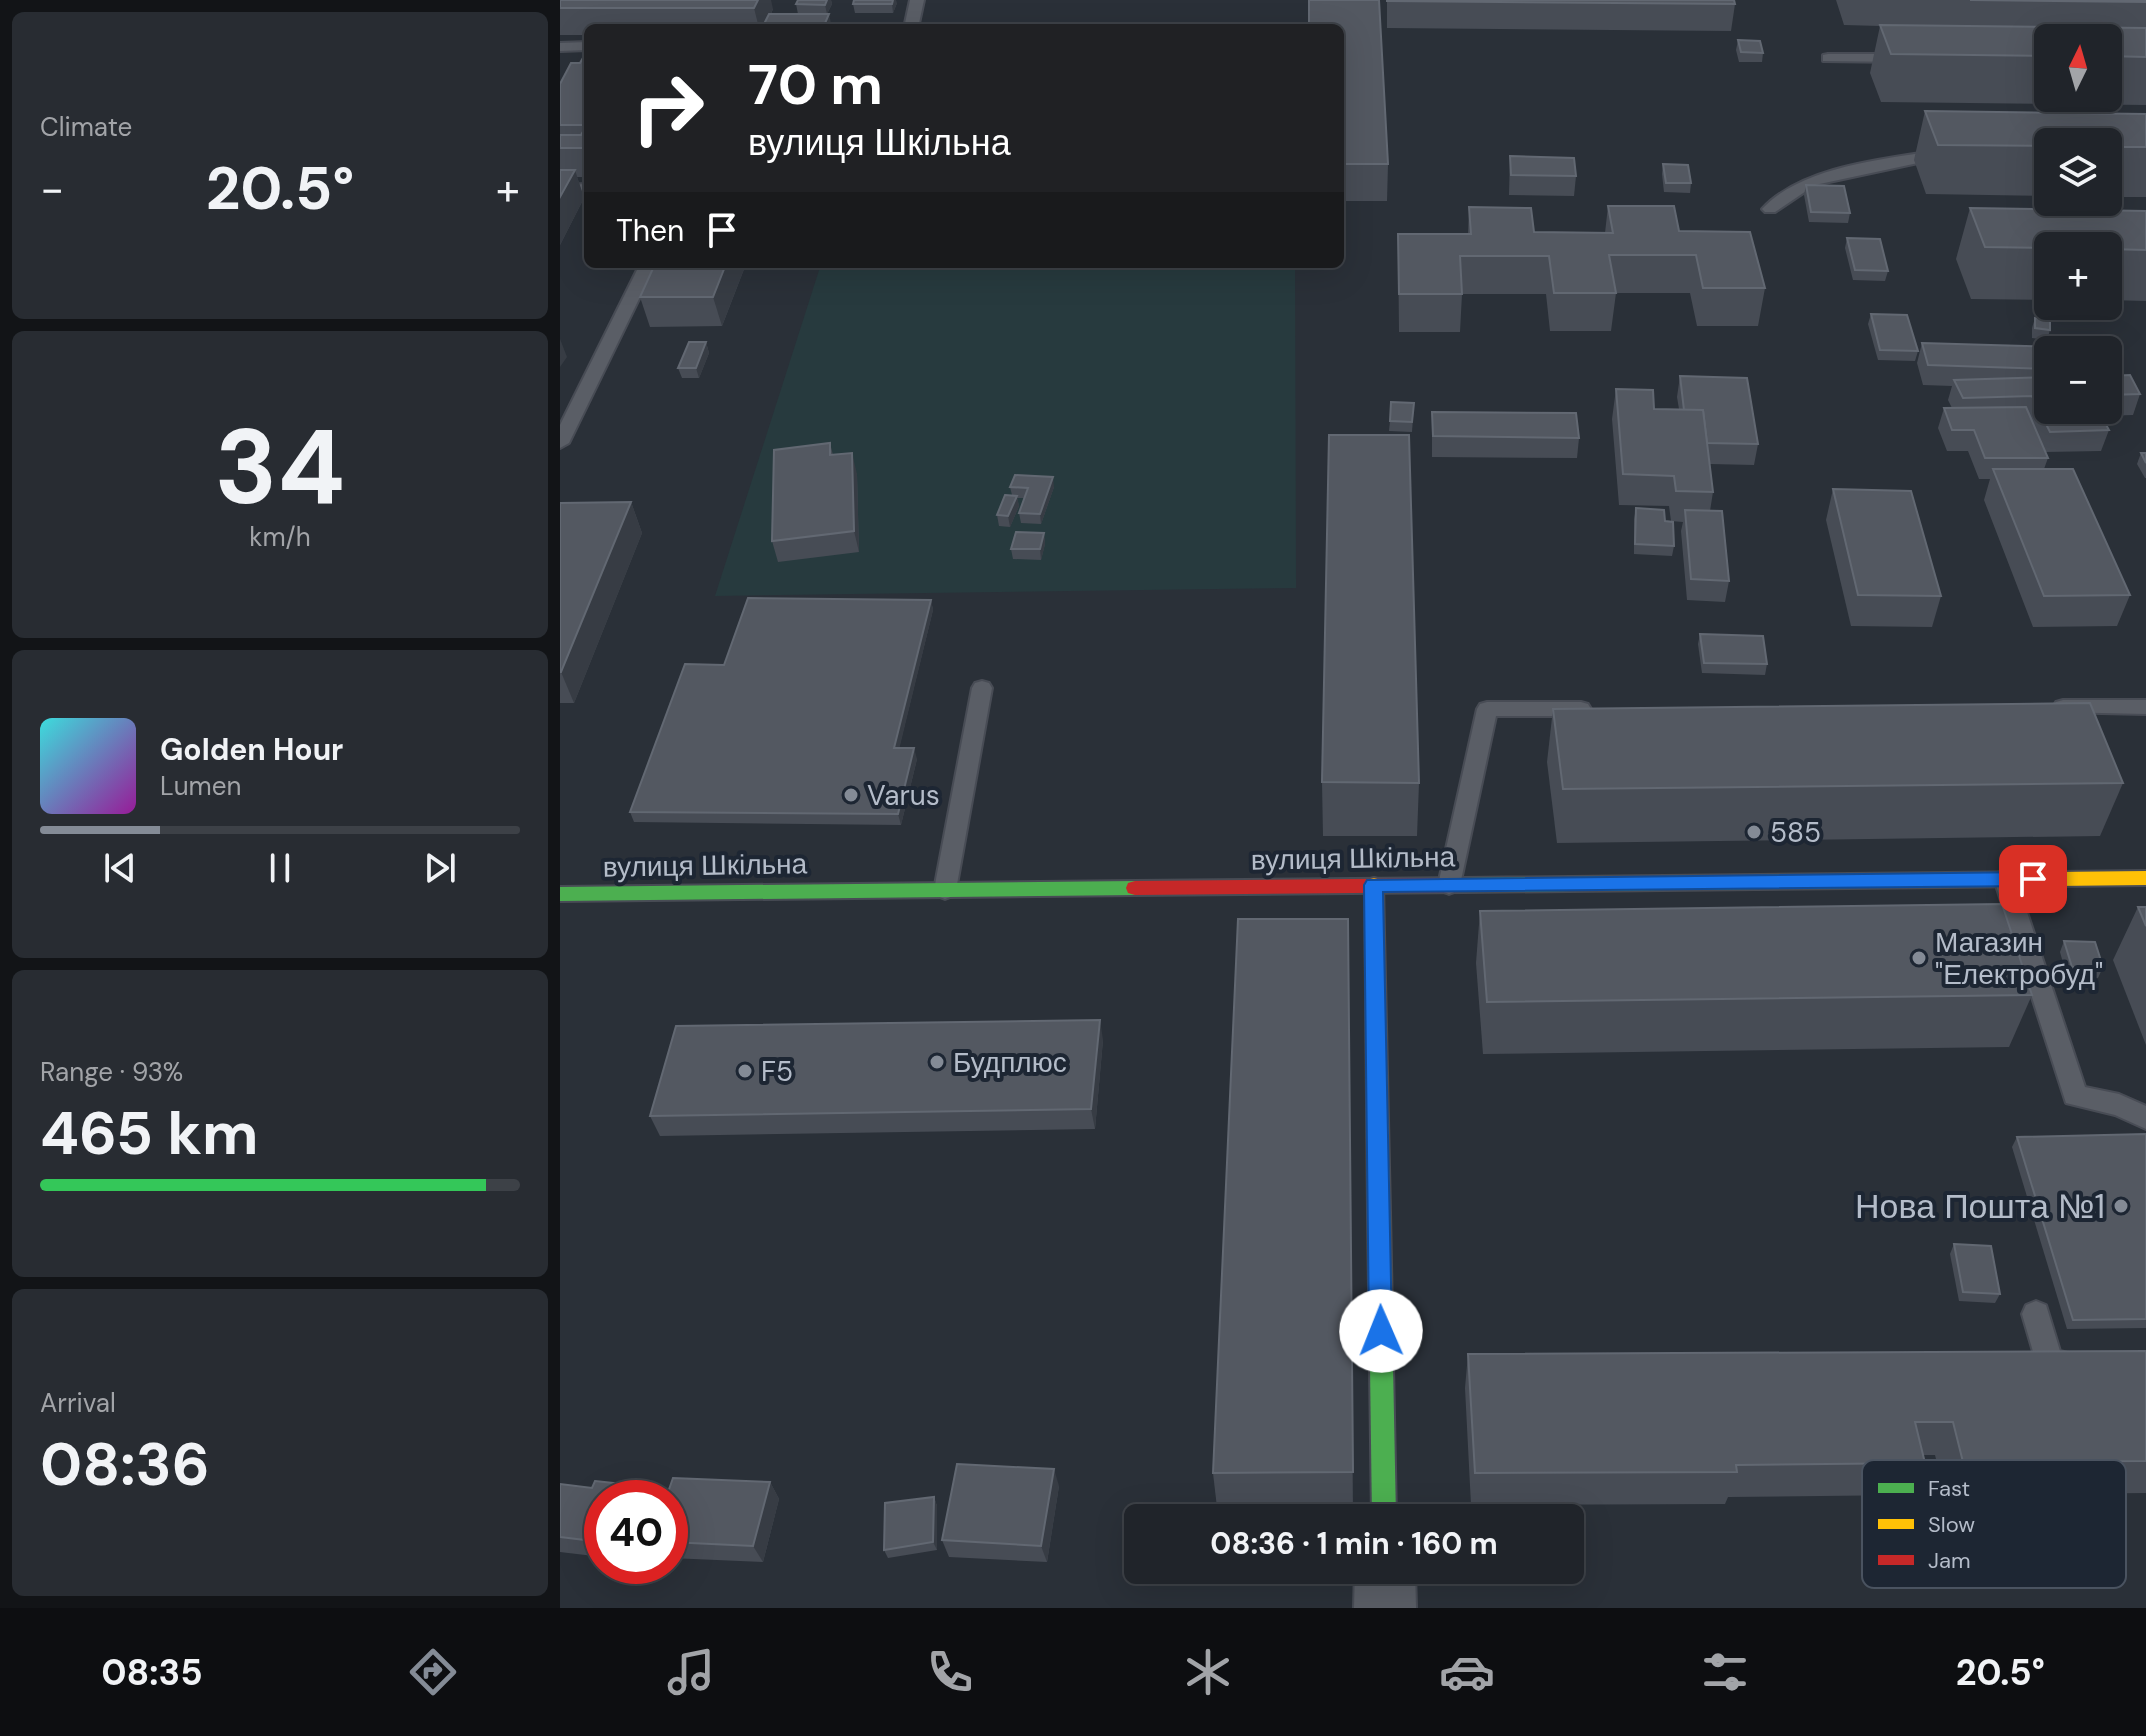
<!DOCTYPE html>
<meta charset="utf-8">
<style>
:root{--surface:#20242a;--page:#282c32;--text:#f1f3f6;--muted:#a2a4a8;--line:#3d4147;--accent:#848b96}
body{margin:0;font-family:"DM Sans",sans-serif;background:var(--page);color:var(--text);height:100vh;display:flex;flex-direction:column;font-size:30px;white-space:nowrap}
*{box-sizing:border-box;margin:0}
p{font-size:26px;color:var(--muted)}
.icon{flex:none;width:44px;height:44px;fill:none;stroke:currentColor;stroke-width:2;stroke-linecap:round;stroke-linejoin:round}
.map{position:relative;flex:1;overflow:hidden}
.drawer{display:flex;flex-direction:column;gap:12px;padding:12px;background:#121417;width:560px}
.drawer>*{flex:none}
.guide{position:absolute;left:24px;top:24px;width:760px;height:244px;border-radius:12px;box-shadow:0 8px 32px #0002,0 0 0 2px var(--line);background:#202124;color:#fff;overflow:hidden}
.needle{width:52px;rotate:5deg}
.buttons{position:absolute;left:1474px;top:24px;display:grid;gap:16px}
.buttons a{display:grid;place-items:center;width:88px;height:88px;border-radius:12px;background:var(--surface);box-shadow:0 8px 32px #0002,0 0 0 2px var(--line);font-size:40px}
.speed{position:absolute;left:24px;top:1480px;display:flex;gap:16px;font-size:40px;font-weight:700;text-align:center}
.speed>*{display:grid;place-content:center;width:104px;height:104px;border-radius:50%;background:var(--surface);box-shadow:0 8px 32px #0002,0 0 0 2px var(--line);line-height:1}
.speed .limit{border:12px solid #d22;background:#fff;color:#111}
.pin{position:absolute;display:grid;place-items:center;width:68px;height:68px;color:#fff;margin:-34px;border-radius:16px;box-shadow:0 4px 12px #0006}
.me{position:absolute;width:88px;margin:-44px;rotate:359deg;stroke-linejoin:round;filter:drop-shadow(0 0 6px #0008)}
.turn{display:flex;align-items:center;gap:28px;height:168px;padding:0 32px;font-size:36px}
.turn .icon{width:104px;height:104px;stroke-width:2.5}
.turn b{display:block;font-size:56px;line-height:68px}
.then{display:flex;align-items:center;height:76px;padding:0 32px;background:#0003;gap:16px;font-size:30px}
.big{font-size:60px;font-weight:700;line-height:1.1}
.drawer .tile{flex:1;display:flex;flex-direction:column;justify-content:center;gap:12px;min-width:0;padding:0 28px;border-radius:12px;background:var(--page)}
.drawer .dial{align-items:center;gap:0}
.dial b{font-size:104px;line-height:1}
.song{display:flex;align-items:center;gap:24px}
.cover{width:96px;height:96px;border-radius:12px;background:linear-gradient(135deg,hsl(180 70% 55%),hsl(300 70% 35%))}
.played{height:8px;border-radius:4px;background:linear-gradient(90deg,var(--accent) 25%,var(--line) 25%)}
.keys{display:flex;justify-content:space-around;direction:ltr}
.heat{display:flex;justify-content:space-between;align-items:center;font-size:44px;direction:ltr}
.charge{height:12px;border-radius:6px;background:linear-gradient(90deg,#34c759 93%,var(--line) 0)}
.trip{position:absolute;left:564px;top:1504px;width:460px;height:80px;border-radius:12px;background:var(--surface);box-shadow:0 8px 32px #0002,0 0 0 2px var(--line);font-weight:700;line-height:80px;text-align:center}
.dock{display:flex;height:128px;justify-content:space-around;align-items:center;background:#0d0e11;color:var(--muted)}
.dock .icon{width:56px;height:56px}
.dock .selected{color:var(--accent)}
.dock b{font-size:36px;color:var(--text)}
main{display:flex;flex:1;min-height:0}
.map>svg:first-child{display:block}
.green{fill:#273a3e}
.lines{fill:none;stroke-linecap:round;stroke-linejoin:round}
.lane-casing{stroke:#484c55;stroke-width:4}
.street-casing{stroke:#484c55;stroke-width:4}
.fast-casing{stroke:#484c55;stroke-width:4}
.slow-casing{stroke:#484c55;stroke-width:4}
.jam-casing{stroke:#484c55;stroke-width:4}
.lane{fill:#5a5e66;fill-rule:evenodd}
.street{fill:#5a5e66;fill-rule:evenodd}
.fast{fill:#4caf50;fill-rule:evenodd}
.slow{fill:#ffc107;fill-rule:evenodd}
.jam{fill:#c62828;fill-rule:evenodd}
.wall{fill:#474c55;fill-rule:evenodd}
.shaded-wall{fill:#373c44}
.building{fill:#535861;stroke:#626872;stroke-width:2}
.route{fill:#1a73e8;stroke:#114b97;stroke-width:2}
.poi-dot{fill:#848b96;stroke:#1d2633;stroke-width:3}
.labels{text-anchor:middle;stroke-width:8;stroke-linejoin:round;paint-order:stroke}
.poi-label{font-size:28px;fill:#b4bcc9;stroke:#1d2633;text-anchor:start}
.street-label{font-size:28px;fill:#b4bcc9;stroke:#1d2633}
.near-poi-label{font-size:34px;fill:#b4bcc9;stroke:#1d2633;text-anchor:end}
.key{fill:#1d2633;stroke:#4a5360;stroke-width:2}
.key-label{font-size:22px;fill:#b4bcc9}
</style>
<main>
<section class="drawer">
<div class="tile"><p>Climate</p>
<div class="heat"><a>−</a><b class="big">20.5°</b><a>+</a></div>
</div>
<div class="tile dial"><b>34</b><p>km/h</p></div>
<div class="tile">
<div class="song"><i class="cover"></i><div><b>Golden Hour</b><p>Lumen</p></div></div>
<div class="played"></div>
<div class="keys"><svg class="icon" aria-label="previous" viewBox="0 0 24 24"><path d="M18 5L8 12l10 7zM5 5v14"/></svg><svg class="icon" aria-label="pause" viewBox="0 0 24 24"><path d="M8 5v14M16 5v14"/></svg><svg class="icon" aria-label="next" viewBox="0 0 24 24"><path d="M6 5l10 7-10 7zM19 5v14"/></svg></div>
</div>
<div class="tile"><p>Range · 93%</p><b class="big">465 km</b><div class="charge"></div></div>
<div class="tile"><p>Arrival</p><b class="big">08:36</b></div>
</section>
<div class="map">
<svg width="1586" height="1608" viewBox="0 0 1586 1608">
<rect width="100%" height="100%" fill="#2a3038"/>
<path class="green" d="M261,264H735L736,588L155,596Z"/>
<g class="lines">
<g class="lane-casing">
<g id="lane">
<path d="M350,0H364L358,28H344Z"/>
<path d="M28,42V50L0,51V43Z"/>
<path d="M1268,54H1343L1350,58L1343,62L1263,61V55Z"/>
<path d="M1381,150L1386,151V157L1255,185L1215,212H1205L1202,209C1242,166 1325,159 1381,150Z"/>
<path d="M28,184V194L0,195V185Z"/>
<path d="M80,264H96L9,443L0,448V425Z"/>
<path d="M422,681L429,683L432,688L396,890L393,896L385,899L377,896L374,890L412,688L415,683Z"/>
<path d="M1503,700H1586V714L1496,712L1493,707L1496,702Z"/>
<path d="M927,702H1021L1028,704L1031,709L1028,714L1021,716H936L900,885L897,891L889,894L881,891L878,885L917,709L920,704Z"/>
<path d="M1445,870L1453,873L1456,879L1525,1087L1559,1094L1586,1106V1129L1555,1115L1506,1103L1434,879L1437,873Z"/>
<path d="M1476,1301L1486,1305L1500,1351L1515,1355L1519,1364L1515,1373L1505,1377L1479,1372L1462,1314L1466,1305Z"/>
</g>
</g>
<g class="street-casing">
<path id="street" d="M795,1570H855L856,1608H794Z"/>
</g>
<g class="fast-casing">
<g id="fast">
<path d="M1385,873L1392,875L1394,880L1392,885L1385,887L904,892L897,890L895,885L897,880L904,878Z"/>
<path d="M575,881L582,883L584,888L582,893L575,895L0,901V887Z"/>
<path d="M819,1203L827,1206L830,1213L836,1518H812L808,1213L811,1206Z"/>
</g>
</g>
<g class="slow-casing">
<g id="slow">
<path d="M1586,871V885L1385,887L1378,885L1376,880L1378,875L1385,873Z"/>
<path d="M814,878L821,880L823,885L830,1213L827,1220L819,1223L811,1220L808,1213L805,885L807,880Z"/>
</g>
</g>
<g class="jam-casing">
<path id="jam" d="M904,878L911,880L913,885L911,890L904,892L575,895L568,893L566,888L568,883L575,881Z"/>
</g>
<use href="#lane" class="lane"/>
<use href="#street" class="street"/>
<use href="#fast" class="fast"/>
<use href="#slow" class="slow"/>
<use href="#jam" class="jam"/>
</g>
<g class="wall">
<path d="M0,0L213,9L211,14H238L236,4L238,0H271L272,4L267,14L272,28H28V35H0Z"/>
<path d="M827,0L1175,4L1171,31L827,28Z"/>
<path d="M1276,0H1586V105L1321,102L1310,73L1320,26L1284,25ZM1488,38H1548V98H1488Z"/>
<path d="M337,3L333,13H295L293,4Z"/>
<path d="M780,28L828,164L827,201H780Z"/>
<path d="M1178,40L1203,53L1202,62H1179L1176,50Z"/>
<path d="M11,63L28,148V177H17L24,198L0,245V84Z"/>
<path d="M1365,111L1586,114V197H1548V142H1488V196L1366,194L1354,160Z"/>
<path d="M950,156L1016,176L1014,196L949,195Z"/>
<path d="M1103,164L1131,183L1130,193L1104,192L1102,174Z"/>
<path d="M1246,185L1290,213L1288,223L1249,222L1244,195Z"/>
<path d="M1048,206L1119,231L1205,288L1198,326H1137L1130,293H1056L1051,331H990L986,294H902L900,332H839L838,234H908L909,207L974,232L1045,233Z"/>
<path d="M1410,208L1586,211V301L1548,300V246H1488V300L1411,299L1396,259Z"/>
<path d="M1287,238L1328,271L1325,281L1293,280L1285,248Z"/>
<path d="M186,264L162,326L90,327L80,297Z"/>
<path d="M1311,314L1358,351L1355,361L1318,360L1308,324Z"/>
<path d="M1475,318L1490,330L1487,340L1472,338V328Z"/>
<path d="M146,342L149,353L139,378H122L118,368Z"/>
<path d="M1362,343L1488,350V410H1548V376L1580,394L1573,415L1541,416L1549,430L1541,451L1485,452L1488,458L1484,469L1570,595L1557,626L1473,627L1424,500L1430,479H1419L1408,451H1387L1378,428L1384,408H1392L1388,400L1392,386L1363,385L1357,363Z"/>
<path d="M1120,376L1198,444L1194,465L1150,464L1153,492L1150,511L1169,581L1165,602L1127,600L1121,531L1123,522L1111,521L1109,506L1059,505L1052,419L1056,389L1094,409H1119L1117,397Z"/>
<path d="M854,403L852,432L829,431L830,421Z"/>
<path d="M872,412L1019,438L1017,458L872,457Z"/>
<path d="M270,443L273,455L297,474L299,552L218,562L212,541Z"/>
<path d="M1581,453H1586V478H1585L1577,464Z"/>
<path d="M450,487H494L481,524L461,523L459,513L464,498H457L459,506L450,527L439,526L437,515L452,495Z"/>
<path d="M1273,489L1381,596L1372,627L1291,626L1266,520Z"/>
<path d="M71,502L82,533L14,703H0V503Z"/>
<path d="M1076,508L1105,521L1114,546L1112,556L1074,554V519Z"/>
<path d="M484,533L485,544L481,560L453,559L451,549Z"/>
<path d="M371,600L373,610L339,748L357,759L341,825L74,822L70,812L164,665Z"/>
<path d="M1140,634L1207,664L1205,675L1142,673L1138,644Z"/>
<path d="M993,709L1563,783L1540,836L997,843L987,762Z"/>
<path d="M762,782L859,783L857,836H763Z"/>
<path d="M1578,907H1586V1045L1553,960Z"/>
<path d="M920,911L1472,995L1449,1047L923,1054L916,963Z"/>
<path d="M788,919L793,1516H658L653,1473Z"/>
<path d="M1504,941L1543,967L1538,978L1507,977L1500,952Z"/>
<path d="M543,1040L535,1129L100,1136L90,1116Z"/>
<path d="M1586,1134V1328L1507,1329L1452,1147L1457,1137Z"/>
<path d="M1394,1244L1440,1294L1435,1303L1399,1301L1390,1254Z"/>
<path d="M1586,1351V1493L1385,1495L1375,1455H1363L1365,1463L1348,1495L1168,1497L1165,1504L911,1505L905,1388L908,1354Z"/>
<path d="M210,1482L219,1499L203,1562L110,1558V1498Z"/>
<path d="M0,1484L42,1498V1557L0,1552Z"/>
<path d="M499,1486L487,1562L389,1557L382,1540Z"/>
<path d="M374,1497L377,1506V1550L328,1558L324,1550Z"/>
</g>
<g class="shaded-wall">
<path d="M198,0H211L213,9L204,28H199L194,8Z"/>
<path d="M267,0H271L272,4L267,14L265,5Z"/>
<path d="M333,0H336L337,3L333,13L332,4Z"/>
<path d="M269,14L272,28H263Z"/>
<path d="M28,115V141L23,125Z"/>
<path d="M15,170L24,198L0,245V197Z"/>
<path d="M166,264H186L162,326L153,297Z"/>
<path d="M0,339L7,357L0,367Z"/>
<path d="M146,342L149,353L139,378L136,368Z"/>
<path d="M292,453L297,474L299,552L294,531Z"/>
<path d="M493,477L494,487L481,524L480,514Z"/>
<path d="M457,496L459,506L450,527L448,516Z"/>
<path d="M71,502L82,533L14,703L1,672Z"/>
<path d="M484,533L485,544L481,560L480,549Z"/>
<path d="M371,600L373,610L337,758L334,748Z"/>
<path d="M354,748L357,759L341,825L338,814Z"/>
<path d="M540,1020L543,1040L535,1129L531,1109Z"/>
<path d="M494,1469L499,1486L487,1562L481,1546Z"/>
<path d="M210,1482L219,1499L203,1562L193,1546Z"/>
<path d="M82,1486L91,1498H78Z"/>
<path d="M374,1497L377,1506V1550L373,1542Z"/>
</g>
<g class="building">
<path d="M0,0H198L194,8H0Z"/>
<path d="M238,0H267L265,5L236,4Z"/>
<path d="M294,0H333L332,4H293Z"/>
<path d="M749,0H819L828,164H780V28H749Z"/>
<path d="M827,0H1174L1175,4L827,1Z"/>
<path d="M1410,0H1586V2Z"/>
<path d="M209,14H269L263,28H202Z"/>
<path d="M1320,25L1586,28V57L1548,56V38H1488V56L1331,54Z"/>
<path d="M1178,40L1200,41L1203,53L1181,52Z"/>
<path d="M28,49V115L23,125H0V84L11,63H20Z"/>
<path d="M1365,111L1586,114V147H1548V142H1488V146L1378,145Z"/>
<path d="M28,123V148H0V135H21Z"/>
<path d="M950,156L1014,158L1016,176L951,175Z"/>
<path d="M1103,164L1128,165L1131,183H1106Z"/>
<path d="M0,170H15L0,197Z"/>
<path d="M1246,185L1284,186L1290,213L1251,212Z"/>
<path d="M1048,206H1114L1119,231L1190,232L1205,288H1143L1136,255H1049L1056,293H994L989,256H900L902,294H839L838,234H911L909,207L971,208L974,232L1053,233Z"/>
<path d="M1410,208L1586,211V250L1548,249V246H1488V248L1425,247Z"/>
<path d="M1287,238L1320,239L1328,271L1295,270Z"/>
<path d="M95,264H166L153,297H80Z"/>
<path d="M1311,314L1347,315L1358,351L1320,350Z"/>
<path d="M1475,318L1490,320V330L1475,328Z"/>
<path d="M129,342H146L136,368H118Z"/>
<path d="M1362,343L1503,347L1504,350H1488V369L1368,365Z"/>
<path d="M1570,375L1580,394L1548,395V376Z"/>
<path d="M1120,376L1187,378L1198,444L1147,443L1143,410H1124Z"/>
<path d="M1488,377V410H1538L1549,430L1490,432L1472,396L1403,398L1394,380Z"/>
<path d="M1056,389L1093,390L1094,409L1143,410L1153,492L1116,491L1114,476L1063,474Z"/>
<path d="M831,402L854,403L852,422L830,421Z"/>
<path d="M1466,407L1488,458H1425L1414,430H1392L1384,408Z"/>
<path d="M872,412L1016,413L1019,438L873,436Z"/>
<path d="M769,435H849L859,783L762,782Z"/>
<path d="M270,443V455L292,453L294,531L212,541L214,450Z"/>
<path d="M1581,453H1586V463Z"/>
<path d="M1433,469H1513L1570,595L1484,596Z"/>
<path d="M455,475L493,477L480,514L459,513L468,488L450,487Z"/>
<path d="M1273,489L1351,491L1381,596L1298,595Z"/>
<path d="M445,495L457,496L448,516L437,515Z"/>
<path d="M71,502L1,672H0V503Z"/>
<path d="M1076,508L1104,510L1105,521L1113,522L1114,546L1075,544Z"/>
<path d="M1125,510L1162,511L1169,581L1131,579Z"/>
<path d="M456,532L484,533L480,549H451Z"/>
<path d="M188,598L371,600L334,748H354L338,814L70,812L125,664L164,665Z"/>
<path d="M1140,634L1203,636L1207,664L1144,663Z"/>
<path d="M1530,703L1563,783L1003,789L993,709Z"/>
<path d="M1442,904L1472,995L927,1002L920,911Z"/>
<path d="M1578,907H1586V926Z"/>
<path d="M678,919H788L793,1472L653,1473Z"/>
<path d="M1504,941L1535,942L1543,967H1512Z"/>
<path d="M540,1020L531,1109L90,1116L116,1026Z"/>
<path d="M1586,1134V1319L1513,1320L1457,1137Z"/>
<path d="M1394,1244L1431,1246L1440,1294L1403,1292Z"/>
<path d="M1586,1351V1461L1403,1462L1393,1422H1355L1365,1463L1176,1465L1177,1472L915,1473L908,1354Z"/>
<path d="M397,1464L494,1469L481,1546L382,1540Z"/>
<path d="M113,1478L210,1482L193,1546L110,1542V1498H106Z"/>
<path d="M35,1481L82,1486L78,1498H42V1542L0,1537V1484L32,1488Z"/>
<path d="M374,1497L373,1542L324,1550L325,1503Z"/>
</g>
<path class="route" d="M1473,872L1483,879L1473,886L823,892L832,1331L829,1338L821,1341L813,1338L809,1331L804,885L807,880Z"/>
<g class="poi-dot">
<circle cx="291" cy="795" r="8"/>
<circle cx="1194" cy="832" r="8"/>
<circle cx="1359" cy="958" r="8"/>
<circle cx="377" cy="1062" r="8"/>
<circle cx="185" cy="1071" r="8"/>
<circle cx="1561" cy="1206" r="8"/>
</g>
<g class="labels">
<g class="poi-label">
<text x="307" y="805">Varus</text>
<text x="1210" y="842">585</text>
<text x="1375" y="952">Магазин<tspan x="1375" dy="32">"Електробуд"</tspan></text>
<text x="393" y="1072">Будплюс</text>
<text x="201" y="1081">F5</text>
</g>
<g class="street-label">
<text transform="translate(793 858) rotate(-1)" y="10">вулиця Шкільна</text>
<text transform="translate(145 865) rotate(-1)" y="10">вулиця Шкільна</text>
</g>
<g class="near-poi-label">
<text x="1545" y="1218">Нова Пошта №1</text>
</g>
</g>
<rect x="1302" y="1460" width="264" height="128" rx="12" class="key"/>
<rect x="1318" y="1483" width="36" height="10" fill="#4caf50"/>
<rect x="1318" y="1519" width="36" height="10" fill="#ffc107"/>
<rect x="1318" y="1555" width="36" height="10" fill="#c62828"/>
<g class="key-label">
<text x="1368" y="1496">Fast</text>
<text x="1368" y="1532">Slow</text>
<text x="1368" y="1568">Jam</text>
</g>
</svg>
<div class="buttons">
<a><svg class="needle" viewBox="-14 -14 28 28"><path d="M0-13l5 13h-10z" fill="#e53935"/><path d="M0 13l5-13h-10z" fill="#a2a4a8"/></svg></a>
<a><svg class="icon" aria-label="layers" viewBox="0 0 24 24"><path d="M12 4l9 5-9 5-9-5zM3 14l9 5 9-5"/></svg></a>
<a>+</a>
<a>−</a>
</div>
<div class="speed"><div class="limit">40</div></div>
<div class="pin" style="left:1473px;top:879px;background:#d93025"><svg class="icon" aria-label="arrive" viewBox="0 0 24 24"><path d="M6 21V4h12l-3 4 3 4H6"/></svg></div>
<svg class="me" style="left:821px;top:1331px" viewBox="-20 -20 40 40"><circle r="19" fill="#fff"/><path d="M0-13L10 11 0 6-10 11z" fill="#1a73e8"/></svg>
<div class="trip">08:36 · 1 min · 160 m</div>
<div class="guide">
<div class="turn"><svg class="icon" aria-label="right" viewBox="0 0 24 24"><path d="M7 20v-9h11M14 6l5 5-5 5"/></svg><div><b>70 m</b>вулиця Шкільна</div></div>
<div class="then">Then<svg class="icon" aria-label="arrive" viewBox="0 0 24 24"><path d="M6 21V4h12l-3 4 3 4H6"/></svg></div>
</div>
</div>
</main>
<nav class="dock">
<b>08:35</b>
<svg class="icon selected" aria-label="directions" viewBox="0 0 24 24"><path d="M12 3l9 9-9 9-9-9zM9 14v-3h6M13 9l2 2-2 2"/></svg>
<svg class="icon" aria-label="music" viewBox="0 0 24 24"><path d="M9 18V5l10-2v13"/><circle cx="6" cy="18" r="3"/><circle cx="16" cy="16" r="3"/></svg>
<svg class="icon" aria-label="phone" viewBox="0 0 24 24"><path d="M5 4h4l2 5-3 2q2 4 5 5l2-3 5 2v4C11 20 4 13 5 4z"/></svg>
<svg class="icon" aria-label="climate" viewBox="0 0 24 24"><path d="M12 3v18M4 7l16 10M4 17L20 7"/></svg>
<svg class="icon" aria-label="car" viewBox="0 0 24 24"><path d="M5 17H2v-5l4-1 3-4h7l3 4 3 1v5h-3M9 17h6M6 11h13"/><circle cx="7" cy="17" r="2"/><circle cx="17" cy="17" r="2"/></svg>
<svg class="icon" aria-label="filters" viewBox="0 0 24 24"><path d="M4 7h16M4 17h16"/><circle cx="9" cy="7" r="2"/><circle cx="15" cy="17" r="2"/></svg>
<b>20.5°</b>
</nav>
